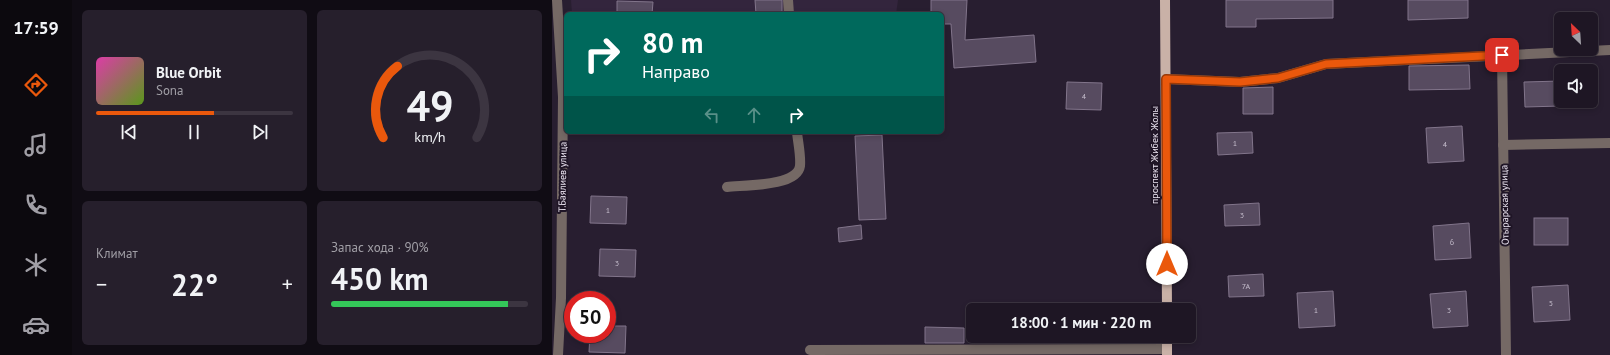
<!DOCTYPE html>
<html lang="ru">
<meta charset="utf-8">
<style>
:root{--surface:#1e1624;--page:#261f2c;--text:#f1f3f6;--muted:#a19fa6;--line:#3c3541;--accent:#ea580c}
body{margin:0;font-family:"PT Sans",sans-serif;background:var(--page);color:var(--text);height:100vh;display:flex;flex-direction:column;font-size:15px;white-space:nowrap}
*{box-sizing:border-box;margin:0}
p{font-size:13px;color:var(--muted)}
.icon{flex:none;width:22px;height:22px;fill:none;stroke:currentColor;stroke-width:2;stroke-linecap:round;stroke-linejoin:round}
.map{position:relative;flex:1;overflow:hidden}
.sheet{display:flex;flex-direction:column;gap:10px;padding:10px;background:#100c14;width:480px}
.sheet>*{flex:none}
.banner{position:absolute;left:12px;top:12px;width:380px;height:122px;border-radius:6px;box-shadow:0 2px 6px #0003,0 0 0 1px var(--line);background:#00695c;color:#fff;overflow:hidden}
.needle{width:26px;rotate:335deg}
.tools{position:absolute;left:1002px;top:12px;display:grid;gap:8px}
.tools a{display:grid;place-items:center;width:44px;height:44px;border-radius:6px;background:var(--surface);box-shadow:0 2px 6px #0003,0 0 0 1px var(--line);font-size:20px}
.speed{position:absolute;left:12px;top:291px;display:flex;gap:8px;font-size:20px;font-weight:700;text-align:center}
.speed>*{display:grid;place-content:center;width:52px;height:52px;border-radius:50%;background:var(--surface);box-shadow:0 2px 6px #0003,0 0 0 1px var(--line);line-height:1}
.speed .limit{border:6px solid #d22;background:#fff;color:#111}
.pin{position:absolute;display:grid;place-items:center;width:34px;height:34px;color:#fff;margin:-17px;border-radius:8px;box-shadow:0 2px 6px #0006}
.me{position:absolute;width:44px;margin:-22px;rotate:0deg;stroke-linejoin:round;filter:drop-shadow(0 0 3px #0008)}
.turn{display:flex;align-items:center;gap:14px;height:84px;padding:0 12px;font-size:18px}
.turn .icon{width:52px;height:52px;stroke-width:2.5}
.turn b{display:block;font-size:28px;line-height:34px}
.lanes{display:flex;align-items:center;height:38px;padding:0 12px;background:#0003;justify-content:center;gap:20px;direction:ltr}
.lanes .off{opacity:.35}
.big{font-size:30px;font-weight:600;line-height:1.1}
.sheet .tile{flex:1;display:flex;flex-direction:column;justify-content:center;gap:6px;min-width:0;padding:0 14px;border-radius:6px;background:var(--page)}
.sheet .dial{align-items:center;gap:0}
.dial svg{height:104px;overflow:visible;fill:none;stroke:var(--line);stroke-width:7;stroke-linecap:round;text-anchor:middle}
.dial text{fill:var(--text);stroke:none}
.song{display:flex;align-items:center;gap:12px}
.cover{width:48px;height:48px;border-radius:6px;background:linear-gradient(135deg,hsl(320 70% 55%),hsl(90 70% 35%))}
.played{height:4px;border-radius:2px;background:linear-gradient(90deg,var(--accent) 60%,var(--line) 60%)}
.keys{display:flex;justify-content:space-around;direction:ltr}
.heat{display:flex;justify-content:space-between;align-items:center;font-size:22px;direction:ltr}
.charge{height:6px;border-radius:3px;background:linear-gradient(90deg,#34c759 90%,var(--line) 0)}
.sheet .tiles{flex:1;display:grid;gap:10px;grid-template-columns:repeat(2,1fr)}
.trip{position:absolute;left:414px;top:303px;width:230px;height:40px;border-radius:6px;background:var(--surface);box-shadow:0 2px 6px #0003,0 0 0 1px var(--line);font-weight:600;line-height:40px;text-align:center}
main{display:flex;flex:1;min-height:0}
.tabs{display:flex;flex-direction:column;width:72px;justify-content:space-around;align-items:center;background:#0c090e;color:var(--muted)}
.tabs .icon{width:28px;height:28px}
.tabs .active{color:var(--accent)}
.tabs b{font-size:18px;color:var(--text)}
.map>svg:first-child{display:block}
.built{fill:#33253d}
.building{fill:#574b60;stroke:#82758b}
.lines{fill:none;stroke-linecap:round;stroke-linejoin:round}
.minor{stroke:#756965;stroke-width:10}
.major{stroke:#c9b1a7;stroke-width:10}
.route-casing{stroke:#983908;stroke-width:10}
.route{stroke:#ea580c;stroke-width:7}
.labels{text-anchor:middle;stroke-width:4;stroke-linejoin:round;paint-order:stroke}
.number-label{font-size:8px;fill:#c5bdcc}
.street-label{font-size:10px;fill:#eae3f0;stroke:#1f1526}
</style>
<main>
<nav class="tabs">
<b>17:59</b>
<svg class="icon active" aria-label="directions" viewBox="0 0 24 24"><path d="M12 3l9 9-9 9-9-9zM9 14v-3h6M13 9l2 2-2 2"/></svg>
<svg class="icon" aria-label="music" viewBox="0 0 24 24"><path d="M9 18V5l10-2v13"/><circle cx="6" cy="18" r="3"/><circle cx="16" cy="16" r="3"/></svg>
<svg class="icon" aria-label="phone" viewBox="0 0 24 24"><path d="M5 4h4l2 5-3 2q2 4 5 5l2-3 5 2v4C11 20 4 13 5 4z"/></svg>
<svg class="icon" aria-label="climate" viewBox="0 0 24 24"><path d="M12 3v18M4 7l16 10M4 17L20 7"/></svg>
<svg class="icon" aria-label="car" viewBox="0 0 24 24"><path d="M5 17H2v-5l4-1 3-4h7l3 4 3 1v5h-3M9 17h6M6 11h13"/><circle cx="7" cy="17" r="2"/><circle cx="17" cy="17" r="2"/></svg>
</nav>
<section class="sheet">
<div class="tiles">
<div class="tile">
<div class="song"><i class="cover"></i><div><b>Blue Orbit</b><p>Sona</p></div></div>
<div class="played"></div>
<div class="keys"><svg class="icon" aria-label="previous" viewBox="0 0 24 24"><path d="M18 5L8 12l10 7zM5 5v14"/></svg><svg class="icon" aria-label="pause" viewBox="0 0 24 24"><path d="M8 5v14M16 5v14"/></svg><svg class="icon" aria-label="next" viewBox="0 0 24 24"><path d="M6 5l10 7-10 7zM19 5v14"/></svg></div>
</div>
<div class="tile dial"><svg viewBox="0 0 100 80">
<path d="M14 69A42 42 0 1 1 86 69"/>
<path d="M14 69A42 42 0 0 1 25 14" stroke="#ea580c"/>
<text x="50" y="56" font-size="32" font-weight="700">49</text>
<text x="50" y="72" font-size="11">km/h</text>
</svg></div>
<div class="tile"><p>Климат</p>
<div class="heat"><a>−</a><b class="big">22°</b><a>+</a></div>
</div>
<div class="tile"><p>Запас хода · 90%</p><b class="big">450 km</b><div class="charge"></div></div>
</div>
</section>
<div class="map">
<svg width="1058" height="355" viewBox="0 0 1058 355">
<rect width="100%" height="100%" fill="#281e30"/>
<path class="built" d="M19,0H346L344,14H20Z"/>
<g class="building">
<path d="M203,0H230V14H204Z"/>
<path d="M379,0H415L413,40L482,35L484,62L402,68L399,24H390V14H379Z"/>
<path d="M674,0H781V18L704,19V27H674Z"/>
<path d="M856,0H916V18L856,20Z"/>
<path d="M65,1L101,2L100,14H65Z"/>
<path d="M917,65L918,89L857,90V66Z"/>
<path d="M1009,81V106L973,107L972,82Z"/>
<path d="M515,82L550,83L549,110L514,109Z"/>
<path d="M721,87V114H691V88Z"/>
<path d="M910,126L912,161L876,163L874,128Z"/>
<path d="M700,132L701,153L666,155L665,133Z"/>
<path d="M330,135L334,219L307,220L303,136Z"/>
<path d="M39,196L75,197L74,224L38,223Z"/>
<path d="M707,203L708,225L673,226L672,205Z"/>
<rect x="982" y="218" width="34" height="27"/>
<path d="M917,223L919,258L883,260L881,226Z"/>
<path d="M309,225L310,239L287,242L286,228Z"/>
<path d="M48,249L84,250L83,277L47,276Z"/>
<path d="M711,274L712,296L677,297L676,276Z"/>
<path d="M1016,285L1018,320L982,322L980,287Z"/>
<path d="M781,291L783,326L747,328L745,293Z"/>
<path d="M914,291L916,326L881,328L878,294Z"/>
<path d="M55,326H74L73,353L37,352L38,334H55Z"/>
<path d="M373,327L412,328V343H373Z"/>
</g>
<g class="lines">
<g class="minor">
<path d="M5,0L11,97L9,298L6,355"/>
<path d="M236,0L237,14"/>
<path d="M950,55L954,355"/>
<path d="M614,79L688,82L726,78L774,64L1058,50"/>
<path d="M951,145L1058,143"/>
<path d="M175,187C191,185 245,187 248,166C249,155 246,143 245,132"/>
<path d="M258,350L615,349"/>
</g>
<g class="major">
<path d="M613,0L615,310"/>
<path d="M615,336V355"/>
</g>
</g>
<g class="lines">
<g class="route-casing">
<path id="route" d="M615,264L614,79L688,82L726,78L774,64L950,55"/>
</g>
<use href="#route" class="route"/>
</g>
<g class="labels">
<g class="number-label">
<text x="532" y="99">4</text>
<text x="683" y="146">1</text>
<text x="893" y="147">4</text>
<text x="56" y="213">1</text>
<text x="690" y="218">3</text>
<text x="900" y="245">6</text>
<text x="65" y="266">3</text>
<text x="694" y="289">7A</text>
<text x="999" y="306">5</text>
<text x="764" y="313">1</text>
<text x="897" y="313">3</text>
</g>
<g class="street-label">
<text transform="translate(602 155) rotate(-90)" y="4">проспект Жибек Жолы</text>
<text transform="translate(10 177) rotate(-89)" y="4">Т.Баялиев улица</text>
<text transform="translate(952 205) rotate(-91)" y="4">Отырарская улица</text>
</g>
</g>
</svg>
<div class="tools">
<a><svg class="needle" viewBox="-14 -14 28 28"><path d="M0-13l5 13h-10z" fill="#e53935"/><path d="M0 13l5-13h-10z" fill="#a19fa6"/></svg></a>
<a><svg class="icon" aria-label="sound" viewBox="0 0 24 24"><path d="M4 9h4l5-4v14l-5-4H4zM17 9q2 3 0 6"/></svg></a>
</div>
<div class="speed"><div class="limit">50</div></div>
<div class="pin" style="left:950px;top:55px;background:#d93025"><svg class="icon" aria-label="arrive" viewBox="0 0 24 24"><path d="M6 21V4h12l-3 4 3 4H6"/></svg></div>
<svg class="me" style="left:615px;top:264px" viewBox="-20 -20 40 40"><circle r="19" fill="#fff"/><path d="M0-13L10 11 0 6-10 11z" fill="#ea580c"/></svg>
<div class="trip">18:00 · 1 мин · 220 m</div>
<div class="banner">
<div class="turn"><svg class="icon" aria-label="right" viewBox="0 0 24 24"><path d="M7 20v-9h11M14 6l5 5-5 5"/></svg><div><b>80 m</b>Направо</div></div>
<div class="lanes"><svg class="icon off" aria-label="left" viewBox="0 0 24 24"><path d="M17 20v-9H6M10 6l-5 5 5 5"/></svg><svg class="icon off" aria-label="ahead" viewBox="0 0 24 24"><path d="M12 20V5M6 11l6-6 6 6"/></svg><svg class="icon" aria-label="right" viewBox="0 0 24 24"><path d="M7 20v-9h11M14 6l5 5-5 5"/></svg></div>
</div>
</div>
</main>
